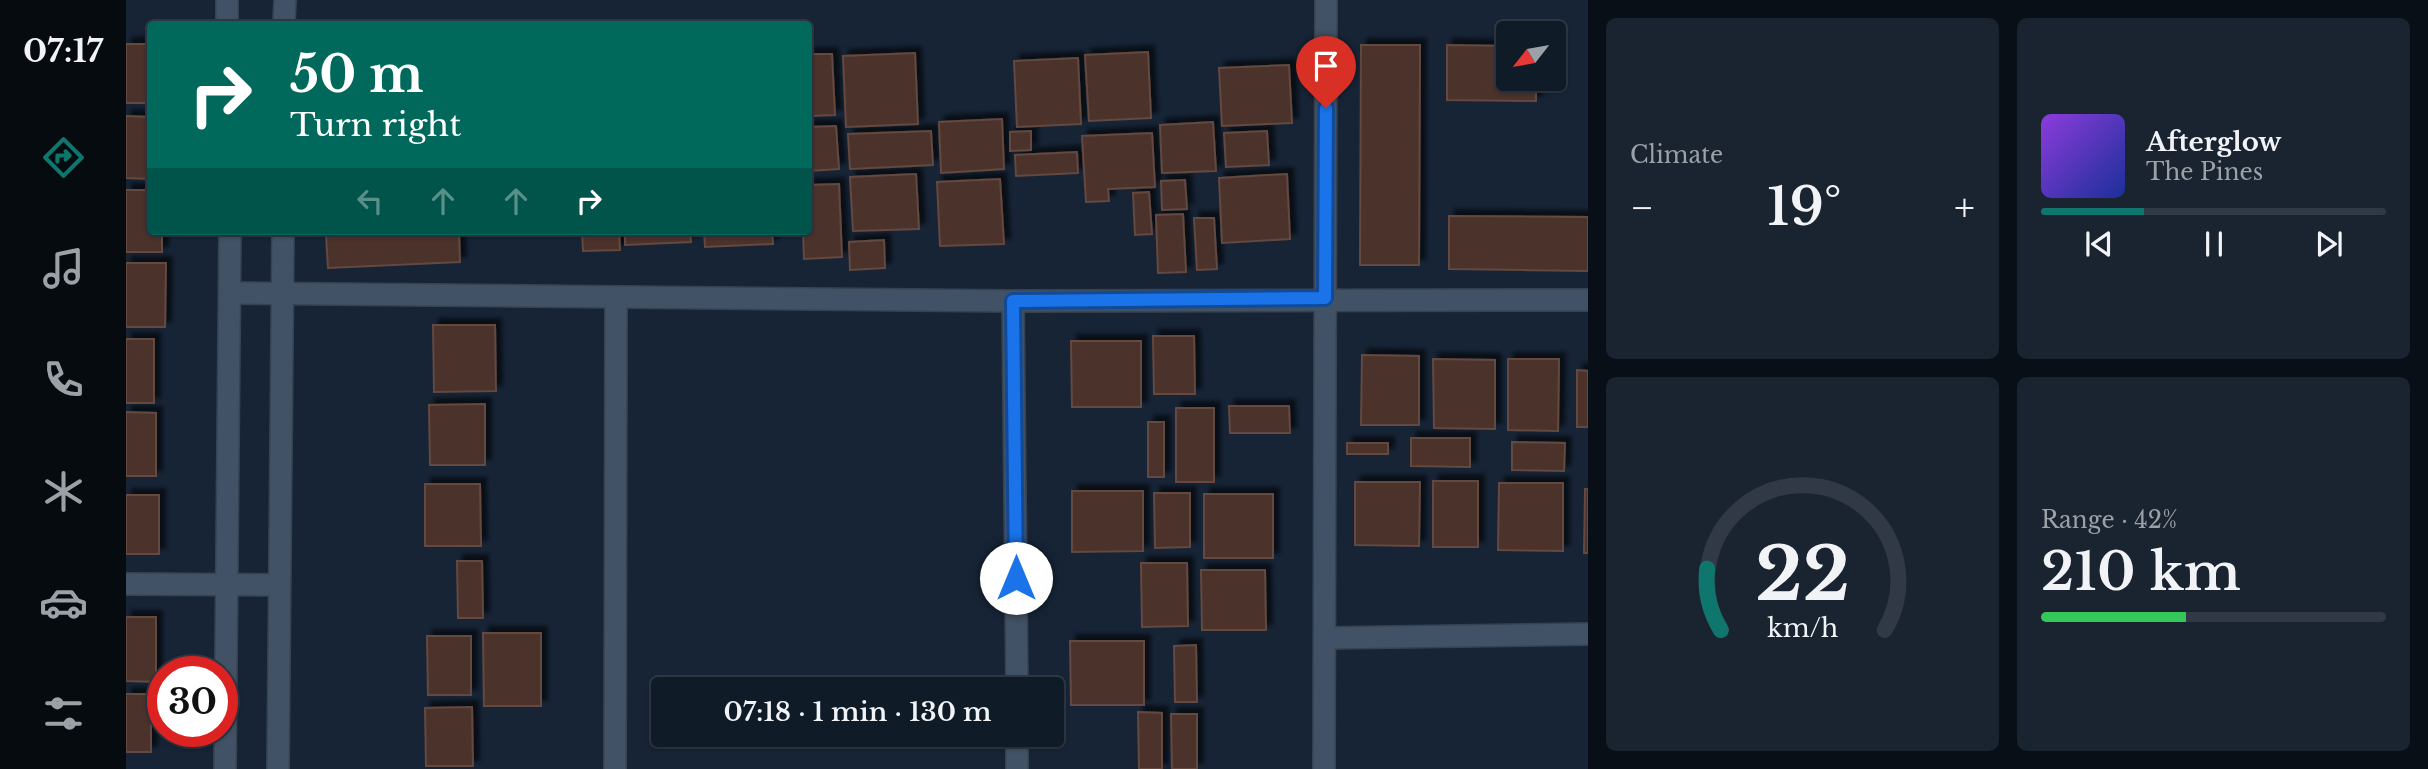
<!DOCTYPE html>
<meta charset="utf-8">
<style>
:root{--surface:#101b28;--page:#192430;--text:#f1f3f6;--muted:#9ca1a8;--line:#303945;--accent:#0f766e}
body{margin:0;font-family:"Libre Baskerville",serif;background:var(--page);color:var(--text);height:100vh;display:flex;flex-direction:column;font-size:26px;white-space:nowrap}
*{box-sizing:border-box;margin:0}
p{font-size:23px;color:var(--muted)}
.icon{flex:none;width:38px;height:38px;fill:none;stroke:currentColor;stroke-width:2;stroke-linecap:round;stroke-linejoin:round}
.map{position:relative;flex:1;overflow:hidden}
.side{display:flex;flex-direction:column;gap:18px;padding:18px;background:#090f16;width:840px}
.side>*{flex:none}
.banner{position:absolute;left:21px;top:21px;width:665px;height:214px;border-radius:7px;box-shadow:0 2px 5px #0004,0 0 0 2px var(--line);background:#00695c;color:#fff;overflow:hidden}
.needle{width:46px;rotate:239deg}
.tools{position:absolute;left:1370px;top:21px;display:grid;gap:14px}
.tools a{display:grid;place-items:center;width:70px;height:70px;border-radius:7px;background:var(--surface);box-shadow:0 2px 5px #0004,0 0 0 2px var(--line);font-size:35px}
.speed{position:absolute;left:21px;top:656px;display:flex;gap:14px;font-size:35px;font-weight:700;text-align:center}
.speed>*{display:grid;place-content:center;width:91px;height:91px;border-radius:50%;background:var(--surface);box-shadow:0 2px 5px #0004,0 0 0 2px var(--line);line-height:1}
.speed .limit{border:10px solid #d22;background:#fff;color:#111}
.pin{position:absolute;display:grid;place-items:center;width:60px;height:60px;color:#fff;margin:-72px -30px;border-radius:50% 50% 50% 0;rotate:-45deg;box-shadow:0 0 7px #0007}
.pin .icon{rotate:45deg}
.me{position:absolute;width:77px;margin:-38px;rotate:0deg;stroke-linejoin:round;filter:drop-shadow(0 0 5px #0008)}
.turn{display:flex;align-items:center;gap:24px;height:147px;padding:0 28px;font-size:32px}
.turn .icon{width:91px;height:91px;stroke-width:2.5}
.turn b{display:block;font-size:49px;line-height:60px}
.lanes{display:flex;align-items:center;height:66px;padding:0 28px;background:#0003;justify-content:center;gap:35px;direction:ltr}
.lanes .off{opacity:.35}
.big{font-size:52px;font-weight:600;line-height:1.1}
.side .widget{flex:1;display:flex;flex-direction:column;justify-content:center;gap:10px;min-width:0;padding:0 24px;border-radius:10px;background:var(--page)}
.side .dial{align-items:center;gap:0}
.dial svg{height:182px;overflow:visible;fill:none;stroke:var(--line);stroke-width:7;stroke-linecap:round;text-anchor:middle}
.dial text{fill:var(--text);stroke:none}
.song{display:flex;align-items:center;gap:21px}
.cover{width:84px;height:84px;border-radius:10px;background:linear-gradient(135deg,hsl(270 70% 55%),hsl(230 70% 35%))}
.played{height:7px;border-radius:4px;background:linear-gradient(90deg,var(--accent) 30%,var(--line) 30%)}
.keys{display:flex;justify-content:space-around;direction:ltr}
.heat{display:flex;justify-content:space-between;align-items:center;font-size:38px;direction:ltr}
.charge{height:10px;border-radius:5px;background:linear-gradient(90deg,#34c759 42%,var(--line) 0)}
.side .tiles{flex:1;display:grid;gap:18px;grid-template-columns:repeat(2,1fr)}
.trip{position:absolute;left:525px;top:677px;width:413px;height:70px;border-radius:7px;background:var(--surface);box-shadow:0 2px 5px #0004,0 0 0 2px var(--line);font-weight:600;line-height:70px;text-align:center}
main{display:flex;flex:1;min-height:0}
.menu{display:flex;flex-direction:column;width:126px;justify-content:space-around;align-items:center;background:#060b10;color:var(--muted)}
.menu .icon{width:49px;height:49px}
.menu .on{color:var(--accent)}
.menu b{font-size:32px;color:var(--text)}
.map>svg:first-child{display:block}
.building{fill:#4b322a;stroke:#634840;stroke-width:2;filter:url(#shadow)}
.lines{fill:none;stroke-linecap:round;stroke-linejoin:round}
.minor-casing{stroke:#374251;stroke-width:24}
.minor{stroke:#425266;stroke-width:21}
.route-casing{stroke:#114b97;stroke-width:18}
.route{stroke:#1a73e8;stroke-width:12}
</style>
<main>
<nav class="menu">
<b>07:17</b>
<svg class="icon on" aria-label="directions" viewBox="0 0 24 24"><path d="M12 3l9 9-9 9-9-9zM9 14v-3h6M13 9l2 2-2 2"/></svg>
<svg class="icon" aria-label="music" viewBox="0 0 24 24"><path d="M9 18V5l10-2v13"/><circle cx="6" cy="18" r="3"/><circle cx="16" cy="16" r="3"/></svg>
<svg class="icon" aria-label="phone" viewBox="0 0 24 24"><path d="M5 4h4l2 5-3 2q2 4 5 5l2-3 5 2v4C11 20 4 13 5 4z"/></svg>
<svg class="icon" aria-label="climate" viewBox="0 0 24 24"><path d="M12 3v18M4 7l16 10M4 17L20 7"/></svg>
<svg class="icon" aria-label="car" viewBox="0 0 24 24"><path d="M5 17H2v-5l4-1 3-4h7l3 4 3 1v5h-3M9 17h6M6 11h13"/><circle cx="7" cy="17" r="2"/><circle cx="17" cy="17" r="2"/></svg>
<svg class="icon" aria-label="filters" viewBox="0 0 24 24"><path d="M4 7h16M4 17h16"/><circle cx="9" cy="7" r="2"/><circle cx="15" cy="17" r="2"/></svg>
</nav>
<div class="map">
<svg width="1462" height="769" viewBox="0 0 1462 769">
<defs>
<filter id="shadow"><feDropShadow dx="6" dy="-6" stdDeviation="2" flood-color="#0009"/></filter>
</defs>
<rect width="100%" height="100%" fill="#162436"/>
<g class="building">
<rect x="0" y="44" width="24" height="59"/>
<path d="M1235,45H1294L1293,265H1234Z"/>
<path d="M1321,45L1382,46V79H1410V101L1321,100Z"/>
<path d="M1022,52L1025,118L963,121L959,55Z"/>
<path d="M789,53L792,124L720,127L717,56Z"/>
<path d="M682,54H706L709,115L682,116Z"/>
<path d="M952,58L955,124L891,127L888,61Z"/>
<path d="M1163,65L1166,123L1096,126L1093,68Z"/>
<path d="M0,116L24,117V179L0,178Z"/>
<path d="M876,119L878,169L815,173L813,122Z"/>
<path d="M1087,122L1090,171L1036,173L1034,125Z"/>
<path d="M710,126L713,169L682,171V127Z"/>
<path d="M805,131L807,165L724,169L722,134Z"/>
<path d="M905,131V150L884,151V132Z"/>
<path d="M1141,131L1143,165L1100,167L1098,133Z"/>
<path d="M1026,133L1029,187L982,189L983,201L960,202L956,136Z"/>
<path d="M951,152L952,173L890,176L889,155Z"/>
<path d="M790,174L793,229L727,231L724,177Z"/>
<path d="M1161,174L1164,239L1096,243L1093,178Z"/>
<path d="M874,179L878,244L814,246L811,182Z"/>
<path d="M1059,180L1061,209L1036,210L1035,181Z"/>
<path d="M713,184L716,257L678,259L677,231H682V185Z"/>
<path d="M0,190H24V231H36V252H0Z"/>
<path d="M1023,192L1026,234L1009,235L1007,193Z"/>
<path d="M1057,214L1060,272L1032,273L1030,215Z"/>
<path d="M1323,216L1462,217V271L1323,269Z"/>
<path d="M1068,218H1088L1091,269L1071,270Z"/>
<path d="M275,231H333L334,262L202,268L200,235Z"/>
<path d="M456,231H493L494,250L457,251Z"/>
<path d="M499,231H564L565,242L499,245Z"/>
<path d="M578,231H646L647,244L579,247Z"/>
<path d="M758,240L759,268L724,270L723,242Z"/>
<path d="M0,263H40L39,327H0Z"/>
<path d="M307,325H369L370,391L308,392Z"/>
<path d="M1027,336H1068L1069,394H1028Z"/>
<rect x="0" y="339" width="28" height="64"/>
<path d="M945,341H1015V407H946Z"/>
<path d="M1236,355L1293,356V425H1235Z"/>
<path d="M1307,359L1369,360V429L1308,428Z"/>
<path d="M1382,359H1433L1432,431L1382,430Z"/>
<path d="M1451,370L1462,371V427H1451Z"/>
<path d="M359,404V465H304L303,405Z"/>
<path d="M1103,406H1163L1164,433H1104Z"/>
<rect x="1050" y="408" width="38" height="74"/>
<path d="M0,412L30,413V476H0Z"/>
<rect x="1022" y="422" width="16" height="55"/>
<path d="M1285,438H1344V467L1285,466Z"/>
<path d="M1386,442L1439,443L1438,471L1386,470Z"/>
<rect x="1221" y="443" width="41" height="11"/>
<rect x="1307" y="481" width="45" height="66"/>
<path d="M1229,482H1294L1293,546L1229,545Z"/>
<path d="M1373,483H1437V551L1372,550Z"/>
<path d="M299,484H354L355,546H299Z"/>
<path d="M1459,489H1462V553H1458Z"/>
<path d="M946,491H1017V551L946,552Z"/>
<path d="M1028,493H1064V547L1029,548Z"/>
<rect x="1078" y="494" width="69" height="64"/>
<rect x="0" y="495" width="33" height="59"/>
<path d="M331,561H356L357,618H332Z"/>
<path d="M1015,563H1061L1062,626L1016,627Z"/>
<path d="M1075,570H1139L1140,630H1076Z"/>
<path d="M0,617H30V682L0,681Z"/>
<path d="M357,633H415V706H358Z"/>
<path d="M301,636H345V695H302Z"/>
<path d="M944,641H1018V705H945Z"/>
<path d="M1070,645L1071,702H1049L1048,646Z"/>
<rect x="0" y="694" width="25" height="58"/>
<path d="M346,707L347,766H300L299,708Z"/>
<path d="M1012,712L1036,713V769H1013Z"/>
<path d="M1045,714H1071V769H1046Z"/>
</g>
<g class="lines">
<g class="minor-casing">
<g id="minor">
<path d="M101,0V24"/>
<path d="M158,24L159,0"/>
<path d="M104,293L887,301L1462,300"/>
<path d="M887,301L891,690"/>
<path d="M0,584L153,585"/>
<path d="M1200,638L1462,634"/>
<path d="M891,735V769"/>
<path d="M99,769L104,231"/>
<path d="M152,769L157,231"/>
<path d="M489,769L490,299"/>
<path d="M1198,769L1200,0"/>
</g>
</g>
<use href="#minor" class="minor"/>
</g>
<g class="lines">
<g class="route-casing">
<path id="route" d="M890,578L887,301L1199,298L1200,108"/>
</g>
<use href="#route" class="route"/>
</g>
</svg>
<div class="tools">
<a><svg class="needle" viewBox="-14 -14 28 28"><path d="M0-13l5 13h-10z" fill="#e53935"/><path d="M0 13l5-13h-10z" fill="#9ca1a8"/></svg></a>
</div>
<div class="speed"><div class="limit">30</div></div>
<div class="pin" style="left:1200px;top:108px;background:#d93025"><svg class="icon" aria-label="arrive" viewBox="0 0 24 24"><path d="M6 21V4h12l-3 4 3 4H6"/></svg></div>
<svg class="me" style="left:890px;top:578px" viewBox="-20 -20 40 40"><circle r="19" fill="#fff"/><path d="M0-13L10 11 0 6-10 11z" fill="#1a73e8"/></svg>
<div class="trip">07:18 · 1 min · 130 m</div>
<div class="banner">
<div class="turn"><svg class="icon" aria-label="right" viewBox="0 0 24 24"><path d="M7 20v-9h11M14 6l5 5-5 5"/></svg><div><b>50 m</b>Turn right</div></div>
<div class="lanes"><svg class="icon off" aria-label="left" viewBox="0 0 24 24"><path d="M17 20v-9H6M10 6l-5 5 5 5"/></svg><svg class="icon off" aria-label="ahead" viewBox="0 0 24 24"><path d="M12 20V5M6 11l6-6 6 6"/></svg><svg class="icon off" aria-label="ahead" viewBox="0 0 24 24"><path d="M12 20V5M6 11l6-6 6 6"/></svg><svg class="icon" aria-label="right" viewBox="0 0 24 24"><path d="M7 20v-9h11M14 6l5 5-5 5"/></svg></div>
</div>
</div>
<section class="side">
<div class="tiles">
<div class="widget"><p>Climate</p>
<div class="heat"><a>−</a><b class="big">19°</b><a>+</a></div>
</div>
<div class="widget">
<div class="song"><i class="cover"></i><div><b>Afterglow</b><p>The Pines</p></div></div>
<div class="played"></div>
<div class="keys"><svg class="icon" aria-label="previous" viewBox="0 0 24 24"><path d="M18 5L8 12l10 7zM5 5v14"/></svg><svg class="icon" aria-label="pause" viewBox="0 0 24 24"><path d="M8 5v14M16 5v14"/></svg><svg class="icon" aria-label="next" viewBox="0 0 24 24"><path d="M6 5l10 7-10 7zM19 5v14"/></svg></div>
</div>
<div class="widget dial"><svg viewBox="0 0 100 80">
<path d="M14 69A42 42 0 1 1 86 69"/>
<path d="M14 69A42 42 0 0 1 8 42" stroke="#0f766e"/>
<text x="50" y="56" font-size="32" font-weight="700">22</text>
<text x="50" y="72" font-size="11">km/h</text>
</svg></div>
<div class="widget"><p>Range · 42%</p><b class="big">210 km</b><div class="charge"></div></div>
</div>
</section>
</main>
